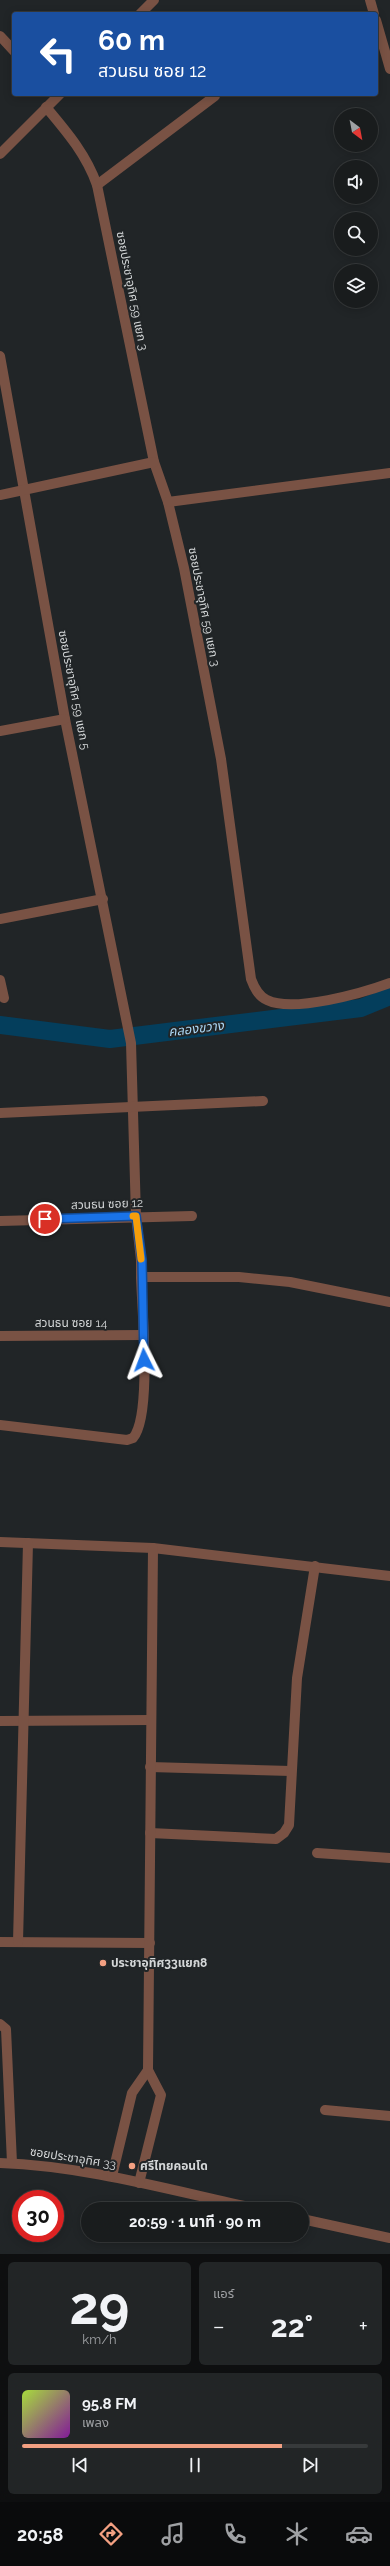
<!DOCTYPE html>
<html lang="th">
<meta charset="utf-8">
<style>
:root{--surface:#191c1d;--page:#222526;--text:#f1f3f6;--muted:#9fa1a4;--line:#373a3b;--accent:#f3a082}
body{margin:0;font-family:Raleway,"Noto Sans Thai",sans-serif;background:var(--page);color:var(--text);height:100vh;display:flex;flex-direction:column;font-size:15px;white-space:nowrap}
*{box-sizing:border-box;margin:0}
p{font-size:13px;color:var(--muted)}
.icon{flex:none;width:22px;height:22px;fill:none;stroke:currentColor;stroke-width:2;stroke-linecap:round;stroke-linejoin:round}
.map{position:relative;height:2254px;overflow:hidden}
.drawer{display:flex;flex-direction:column;gap:8px;padding:8px;background:#0e0f10;flex:1}
.drawer>*{flex:none}
.guide{position:absolute;left:12px;top:12px;width:366px;height:84px;border-radius:4px;box-shadow:0 2px 10px #0003,0 0 0 1px var(--line);background:#1a4fa0;color:#fff;overflow:hidden}
.needle{width:26px;rotate:148deg}
.controls{position:absolute;left:334px;top:108px;display:grid;gap:8px}
.controls a{display:grid;place-items:center;width:44px;height:44px;border-radius:50%;background:var(--surface);box-shadow:0 2px 10px #0003,0 0 0 1px var(--line);font-size:20px}
.speed{position:absolute;left:12px;top:2190px;display:flex;gap:8px;font-size:20px;font-weight:700;text-align:center}
.speed>*{display:grid;place-content:center;width:52px;height:52px;border-radius:50%;background:var(--surface);box-shadow:0 2px 10px #0003,0 0 0 1px var(--line);line-height:1}
.speed .limit{border:6px solid #d22;background:#fff;color:#111}
.pin{position:absolute;display:grid;place-items:center;width:34px;height:34px;color:#fff;margin:-17px;border:2px solid #fff;border-radius:50%;box-shadow:0 1px 4px #0007}
.me{position:absolute;width:44px;margin:-22px;rotate:357deg;stroke-linejoin:round;filter:drop-shadow(0 0 3px #0008)}
.turn{display:flex;align-items:center;gap:14px;height:84px;padding:0 20px;font-size:18px}
.turn .icon{width:52px;height:52px;stroke-width:2.5}
.turn b{display:block;font-size:28px;line-height:34px}
.big{font-size:30px;font-weight:700;line-height:1.1}
.drawer .widget{flex:1;display:flex;flex-direction:column;justify-content:center;gap:6px;min-width:0;padding:0 14px;border-radius:6px;background:var(--page)}
.drawer .dial{align-items:center;gap:0}
.dial b{font-size:52px;line-height:1}
.song{display:flex;align-items:center;gap:12px}
.cover{width:48px;height:48px;border-radius:6px;background:linear-gradient(135deg,hsl(80 70% 55%),hsl(290 70% 35%))}
.played{height:4px;border-radius:2px;background:linear-gradient(90deg,var(--accent) 75%,var(--line) 75%)}
.keys{display:flex;justify-content:space-around;direction:ltr}
.heat{display:flex;justify-content:space-between;align-items:center;font-size:22px;direction:ltr}
.drawer .tiles{flex:1;display:grid;gap:8px;grid-template-columns:1fr 1fr}
.widget:last-child{grid-column:span 2}
.trip{position:absolute;left:81px;top:2202px;width:228px;height:40px;border-radius:20px;background:var(--surface);box-shadow:0 2px 10px #0003,0 0 0 1px var(--line);font-weight:700;line-height:40px;text-align:center}
.tabs{display:flex;height:64px;justify-content:space-around;align-items:center;background:#0a0b0c;color:var(--muted)}
.tabs .icon{width:28px;height:28px}
.tabs .current{color:var(--accent)}
.tabs b{font-size:18px;color:var(--text)}
.map>svg:first-child{display:block}
.lines{fill:none;stroke-linecap:round;stroke-linejoin:round}
.canal{stroke:#043e5c;stroke-width:18}
.minor{stroke:#795244;stroke-width:10}
.route-casing{stroke:#114b97;stroke-width:10}
.route{stroke:#1a73e8;stroke-width:7}
.slow{stroke:#f59e0b;stroke-width:7}
.poi-dot{fill:#f3a082;stroke:#212527;stroke-width:1.5}
.labels{text-anchor:middle;stroke-width:4;stroke-linejoin:round;paint-order:stroke}
.street-label{font-size:12px;fill:#d4d7d8;stroke:#212527}
.poi-label{font-size:12px;font-weight:bold;fill:#d4d7d8;stroke:#212527;text-anchor:start}
.water-label{font-size:13px;font-style:italic;fill:#add9f7;stroke:#212527}
</style>
<div class="map">
<svg width="390" height="2254" viewBox="0 0 390 2254">
<rect width="100%" height="100%" fill="#212527"/>
<g class="lines">
<path class="canal" d="M0,1025L110,1039L361,1008L390,996"/>
<g class="minor">
<path d="M370,0L374,14"/>
<path d="M140,14L154,0"/>
<path d="M376,20L390,69"/>
<path d="M0,36L14,51"/>
<path d="M46,107C67,132 86,154 97,185L154,462L168,502L184,568L221,759L251,979C254,987 258,996 267,1000C293,1013 363,993 390,983"/>
<path d="M0,154L60,94"/>
<path d="M97,185L215,96"/>
<path d="M0,356L65,719L131,1043L136,1216L141,1260V1277H239L290,1282L390,1302"/>
<path d="M0,495L154,462"/>
<path d="M168,502L390,473"/>
<path d="M0,731L65,719"/>
<path d="M0,919L103,899"/>
<path d="M0,980L4,998"/>
<path d="M0,1113L263,1101"/>
<path d="M0,1221L192,1216"/>
<path d="M0,1336L143,1335"/>
<path d="M0,1425L127,1440L133,1438C152,1416 142,1310 141,1277"/>
<path d="M0,1542L153,1548L390,1576"/>
<path d="M0,1721L151,1720"/>
<path d="M150,1767L291,1771"/>
<path d="M150,1833L276,1839L284,1833L289,1825L297,1678L315,1566"/>
<path d="M317,1853L390,1858"/>
<path d="M0,1942L150,1943"/>
<path d="M18,1942L28,1543"/>
<path d="M0,2024L6,2029L12,2163"/>
<path d="M325,2110L390,2116"/>
<path d="M0,2163C87,2166 173,2191 258,2209"/>
<path d="M112,2176L132,2093L148,2070"/>
<path d="M139,2183L161,2095L148,2070L153,1548"/>
<path d="M302,2219L390,2238"/>
</g>
</g>
<g class="lines">
<g class="route-casing">
<path id="route" d="M45,1219L136,1216L142,1260L144,1360"/>
</g>
<use href="#route" class="route"/>
<path class="slow" d="M133,1216H136L141,1259"/>
</g>
<g class="poi-dot">
<circle cx="103" cy="1963" r="4"/>
<circle cx="132" cy="2166" r="4"/>
</g>
<g class="labels">
<g class="street-label">
<text transform="translate(132 291) rotate(79)" y="4">ซอยประชาอุทิศ 59 แยก 3</text>
<text transform="translate(204 607) rotate(79)" y="4">ซอยประชาอุทิศ 59 แยก 3</text>
<text transform="translate(74 690) rotate(79)" y="4">ซอยประชาอุทิศ 59 แยก 5</text>
<text transform="translate(107 1204) rotate(-2)" y="4">สวนธน ซอย 12</text>
<text x="71" y="1327">สวนธน ซอย 14</text>
<text transform="translate(73 2158) rotate(9)" y="4">ซอยประชาอุทิศ 33</text>
</g>
<g class="poi-label">
<text x="111" y="1967">ประชาอุทิศ33แยก8</text>
<text x="140" y="2170">ศรีไทยคอนโด</text>
</g>
<g class="water-label">
<text transform="translate(196 1028) rotate(-7)" y="5">คลองขวาง</text>
</g>
</g>
</svg>
<div class="controls">
<a><svg class="needle" viewBox="-14 -14 28 28"><path d="M0-13l5 13h-10z" fill="#e53935"/><path d="M0 13l5-13h-10z" fill="#9fa1a4"/></svg></a>
<a><svg class="icon" aria-label="sound" viewBox="0 0 24 24"><path d="M4 9h4l5-4v14l-5-4H4zM17 9q2 3 0 6"/></svg></a>
<a><svg class="icon" aria-label="search" viewBox="0 0 24 24"><circle cx="10" cy="10" r="6"/><path d="M15 15l6 6"/></svg></a>
<a><svg class="icon" aria-label="layers" viewBox="0 0 24 24"><path d="M12 4l9 5-9 5-9-5zM3 14l9 5 9-5"/></svg></a>
</div>
<div class="speed"><div class="limit">30</div></div>
<div class="pin" style="left:45px;top:1219px;background:#d93025"><svg class="icon" aria-label="arrive" viewBox="0 0 24 24"><path d="M6 21V4h12l-3 4 3 4H6"/></svg></div>
<svg class="me" style="left:144px;top:1360px" viewBox="-20 -20 40 40"><path d="M0-17L14 15 0 8-14 15z" fill="#1a73e8" stroke="#fff" stroke-width="4"/></svg>
<div class="trip">20:59 · 1 นาที · 90 m</div>
<div class="guide">
<div class="turn"><svg class="icon" aria-label="left" viewBox="0 0 24 24"><path d="M17 20v-9H6M10 6l-5 5 5 5"/></svg><div><b>60 m</b>สวนธน ซอย 12</div></div>
</div>
</div>
<section class="drawer">
<div class="tiles">
<div class="widget dial"><b>29</b><p>km/h</p></div>
<div class="widget"><p>แอร์</p>
<div class="heat"><a>−</a><b class="big">22°</b><a>+</a></div>
</div>
<div class="widget">
<div class="song"><i class="cover"></i><div><b>95.8 FM</b><p>เพลง</p></div></div>
<div class="played"></div>
<div class="keys"><svg class="icon" aria-label="previous" viewBox="0 0 24 24"><path d="M18 5L8 12l10 7zM5 5v14"/></svg><svg class="icon" aria-label="pause" viewBox="0 0 24 24"><path d="M8 5v14M16 5v14"/></svg><svg class="icon" aria-label="next" viewBox="0 0 24 24"><path d="M6 5l10 7-10 7zM19 5v14"/></svg></div>
</div>
</div>
</section>
<nav class="tabs">
<b>20:58</b>
<svg class="icon current" aria-label="directions" viewBox="0 0 24 24"><path d="M12 3l9 9-9 9-9-9zM9 14v-3h6M13 9l2 2-2 2"/></svg>
<svg class="icon" aria-label="music" viewBox="0 0 24 24"><path d="M9 18V5l10-2v13"/><circle cx="6" cy="18" r="3"/><circle cx="16" cy="16" r="3"/></svg>
<svg class="icon" aria-label="phone" viewBox="0 0 24 24"><path d="M5 4h4l2 5-3 2q2 4 5 5l2-3 5 2v4C11 20 4 13 5 4z"/></svg>
<svg class="icon" aria-label="climate" viewBox="0 0 24 24"><path d="M12 3v18M4 7l16 10M4 17L20 7"/></svg>
<svg class="icon" aria-label="car" viewBox="0 0 24 24"><path d="M5 17H2v-5l4-1 3-4h7l3 4 3 1v5h-3M9 17h6M6 11h13"/><circle cx="7" cy="17" r="2"/><circle cx="17" cy="17" r="2"/></svg>
</nav>
